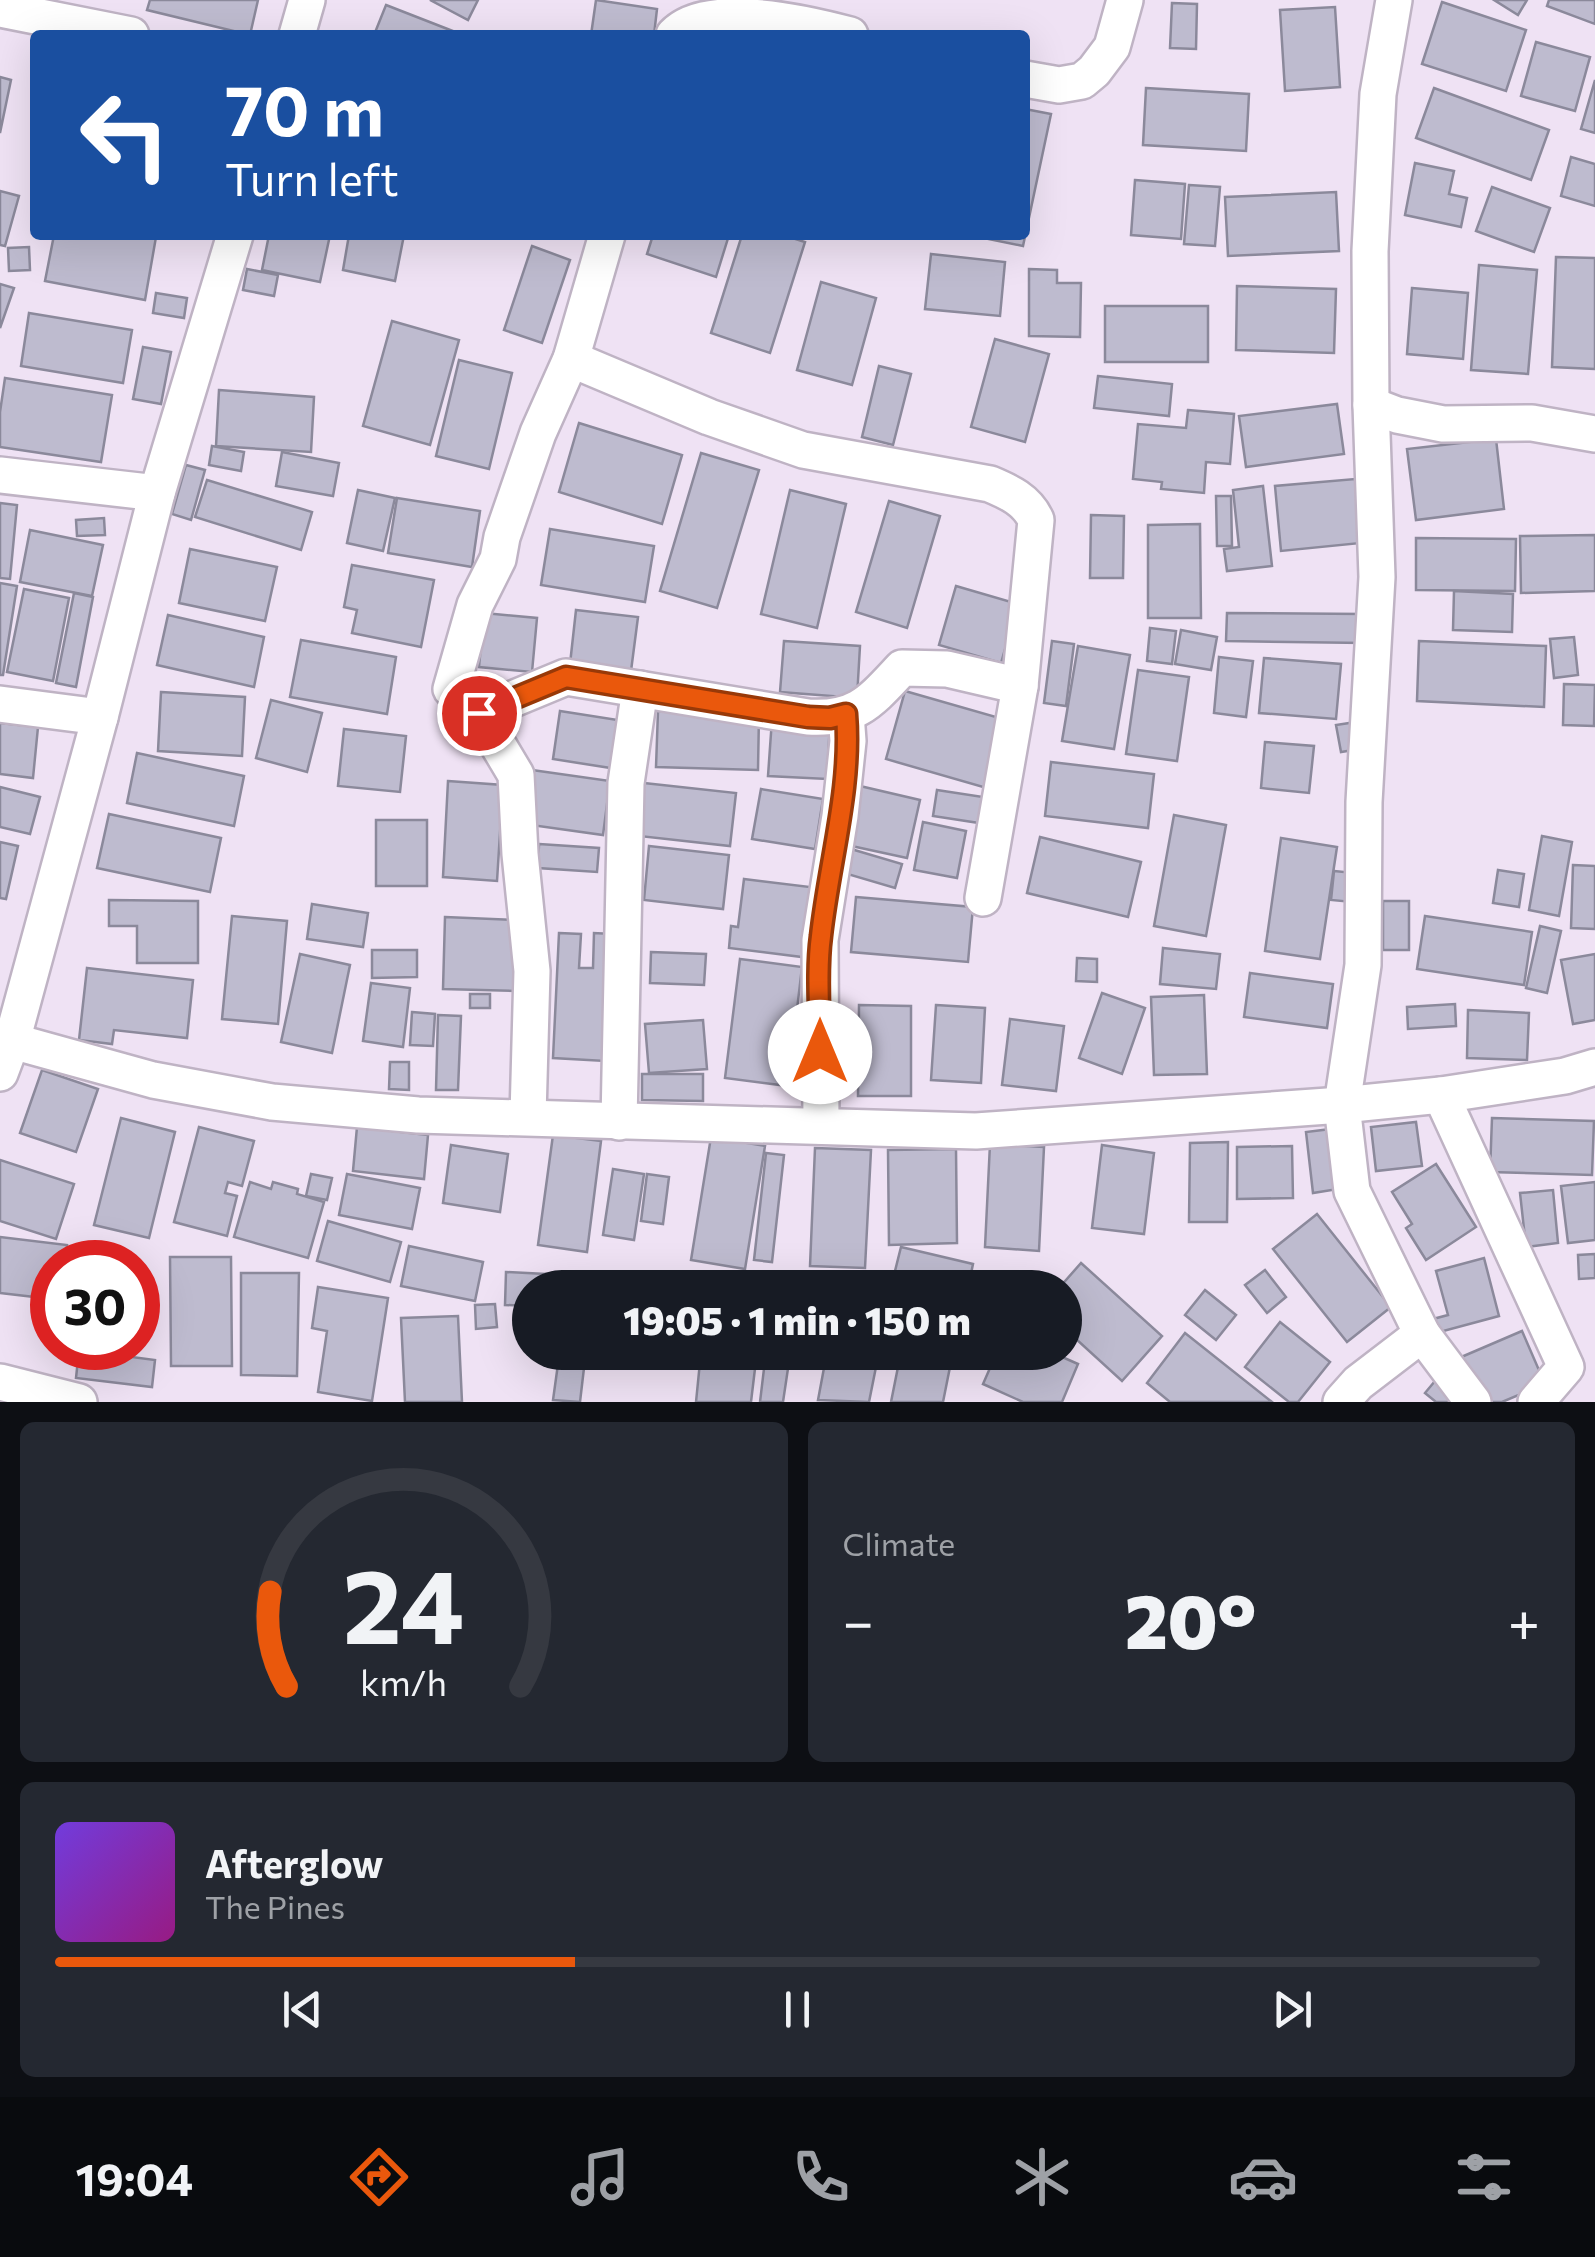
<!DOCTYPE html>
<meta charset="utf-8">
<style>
:root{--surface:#171b24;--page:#242831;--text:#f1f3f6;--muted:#9ea1a6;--line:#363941;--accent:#ea580c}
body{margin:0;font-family:Commissioner,sans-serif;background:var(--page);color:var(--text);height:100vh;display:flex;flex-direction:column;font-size:38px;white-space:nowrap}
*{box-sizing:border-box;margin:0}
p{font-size:32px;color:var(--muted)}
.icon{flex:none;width:55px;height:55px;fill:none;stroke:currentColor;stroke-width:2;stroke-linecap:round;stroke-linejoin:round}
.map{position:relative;height:1402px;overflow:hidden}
.sheet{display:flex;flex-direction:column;gap:20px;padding:20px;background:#0d0f14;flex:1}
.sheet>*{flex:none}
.top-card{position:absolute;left:30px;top:30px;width:1000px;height:210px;border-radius:10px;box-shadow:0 10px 40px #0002;background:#1a4fa0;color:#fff;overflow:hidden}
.speed{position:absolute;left:30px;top:1240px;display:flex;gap:20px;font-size:50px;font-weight:700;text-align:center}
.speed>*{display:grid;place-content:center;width:130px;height:130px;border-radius:50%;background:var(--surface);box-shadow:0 10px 40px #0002;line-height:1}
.speed .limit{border:15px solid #d22;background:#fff;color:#111}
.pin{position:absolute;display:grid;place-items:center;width:85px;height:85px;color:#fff;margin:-42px;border:5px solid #fff;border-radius:50%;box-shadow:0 2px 10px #0007}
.me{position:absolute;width:110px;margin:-55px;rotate:0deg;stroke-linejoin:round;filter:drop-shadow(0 0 8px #0008)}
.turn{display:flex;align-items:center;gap:35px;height:210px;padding:0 30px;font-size:45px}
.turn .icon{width:130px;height:130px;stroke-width:2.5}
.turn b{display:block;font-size:70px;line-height:85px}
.big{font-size:75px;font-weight:800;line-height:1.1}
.sheet .card{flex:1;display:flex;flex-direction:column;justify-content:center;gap:15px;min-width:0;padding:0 35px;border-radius:15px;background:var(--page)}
.sheet .dial{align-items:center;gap:0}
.dial svg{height:260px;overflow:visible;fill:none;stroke:var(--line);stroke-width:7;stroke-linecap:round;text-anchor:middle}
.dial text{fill:var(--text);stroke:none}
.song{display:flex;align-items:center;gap:30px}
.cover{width:120px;height:120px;border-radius:15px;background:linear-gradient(135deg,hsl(260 70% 55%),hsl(310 70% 35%))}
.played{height:10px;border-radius:5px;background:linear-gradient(90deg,var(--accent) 35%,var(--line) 35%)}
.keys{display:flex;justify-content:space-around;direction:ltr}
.heat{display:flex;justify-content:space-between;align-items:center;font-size:55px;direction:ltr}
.sheet .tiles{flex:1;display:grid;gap:20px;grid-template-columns:1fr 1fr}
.card:last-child{grid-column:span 2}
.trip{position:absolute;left:512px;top:1270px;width:570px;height:100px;border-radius:50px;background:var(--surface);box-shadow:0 10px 40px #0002;font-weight:800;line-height:100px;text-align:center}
.menu{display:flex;height:160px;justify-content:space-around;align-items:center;background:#090b0e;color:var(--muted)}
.menu .icon{width:70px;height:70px}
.menu .selected{color:var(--accent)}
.menu b{font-size:45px;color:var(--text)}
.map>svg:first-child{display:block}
.building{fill:#bebbcf;stroke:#8b899b;stroke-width:2.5}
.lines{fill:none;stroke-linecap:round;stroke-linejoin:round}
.minor-casing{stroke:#bfb3c4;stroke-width:40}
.minor{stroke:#fff;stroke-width:35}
.route-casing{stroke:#983908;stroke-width:25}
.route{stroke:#ea580c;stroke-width:18}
</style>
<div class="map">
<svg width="1595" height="1402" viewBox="0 0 1595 1402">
<rect width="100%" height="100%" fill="#efe2f4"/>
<g class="building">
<path d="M150,0H258L250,35L147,10Z"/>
<path d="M430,0H478L468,20Z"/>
<path d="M596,0L657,9L654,35H591Z"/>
<path d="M1494,0H1527L1518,15Z"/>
<path d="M1549,0H1595V24L1547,6Z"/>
<path d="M1442,2L1526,30L1506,91L1422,64Z"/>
<path d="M1172,3L1197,4L1196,49L1170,48Z"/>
<path d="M386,5L463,35H374Z"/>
<path d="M1335,7L1340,87L1285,91L1280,10Z"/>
<path d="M1536,42L1590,57L1575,111L1521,96Z"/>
<path d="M0,77L11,80L0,133Z"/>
<path d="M1595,80V133L1581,129Z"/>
<path d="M1146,88L1249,94L1246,151L1143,145Z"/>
<path d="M1434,88L1549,130L1531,180L1416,138Z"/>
<path d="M1025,109L1051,114L1023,246L969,235H1025Z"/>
<path d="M1571,157L1595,164V206L1561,196Z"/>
<path d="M1415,163L1454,171L1449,194L1467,198L1461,227L1405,215Z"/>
<path d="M1135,180L1185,184L1181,239L1131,235Z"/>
<path d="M1189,185L1220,187L1215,246L1184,244Z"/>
<path d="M1492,187L1550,208L1534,252L1476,231Z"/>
<path d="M0,191L19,196L5,246L0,245Z"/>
<path d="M1336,192L1339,251L1228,256L1225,197Z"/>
<path d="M54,235L156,237L145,300L45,281Z"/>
<path d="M269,235H330L320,282L262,270Z"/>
<path d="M349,235H404L395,281L343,270Z"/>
<path d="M653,235H729L716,277L647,254Z"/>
<path d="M742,235H783L805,242L770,353L711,333Z"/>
<path d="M532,246L570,260L542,343L504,330Z"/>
<path d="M29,247L30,270L9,271L8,248Z"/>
<path d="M931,254L1005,262L1000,316L925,309Z"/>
<path d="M1556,257L1595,258V369L1552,367Z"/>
<path d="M1479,265L1537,270L1528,374L1471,370Z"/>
<path d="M247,269L278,275L274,296L243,290Z"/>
<path d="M1029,269L1057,270V283H1081L1080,337L1029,336Z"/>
<path d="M821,282L876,298L852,385L797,370Z"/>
<path d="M0,284L14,288L0,328Z"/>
<path d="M1237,286L1336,289L1334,353L1236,350Z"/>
<path d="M1412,288L1468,293L1463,359L1407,354Z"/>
<path d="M156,293L187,298L184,318L153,313Z"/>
<rect x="1105" y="306" width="103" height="56"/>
<path d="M29,313L132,330L123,383L21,366Z"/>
<path d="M392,321L459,340L430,445L363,426Z"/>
<path d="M995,339L1049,354L1025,442L971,427Z"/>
<path d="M143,347L171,352L161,404L133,399Z"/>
<path d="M459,360L512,373L489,469L436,456Z"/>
<path d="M879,366L911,374L893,445L862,437Z"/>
<path d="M1098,376L1172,384L1169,416L1094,408Z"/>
<path d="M5,378L112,395L101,462L0,447V412Z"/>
<path d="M219,390L314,397L311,452L216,446Z"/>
<path d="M1337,404L1344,454L1246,467L1239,416Z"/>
<path d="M1188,410L1234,414L1230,464L1206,462L1204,493L1161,489L1162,482L1133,479L1138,424L1186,428Z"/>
<path d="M579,423L682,455L662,524L559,492Z"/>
<path d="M1496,439L1504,509L1416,520L1407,449Z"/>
<path d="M212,446L244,452L241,471L209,465Z"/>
<path d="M282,452L339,463L333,496L276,486Z"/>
<path d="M701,453L759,470L717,608L660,591Z"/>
<path d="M186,465L205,470L191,520L172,514Z"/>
<path d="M1355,479L1361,543L1281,551L1275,486Z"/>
<path d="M207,480L312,512L301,550L195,517Z"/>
<path d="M1263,486L1272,566L1227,571L1224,549L1239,547L1233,490Z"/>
<path d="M358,490L395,498L383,551L347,543Z"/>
<path d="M790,490L846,504L817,628L761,614Z"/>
<path d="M1216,496H1231L1232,546H1217Z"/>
<path d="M397,498L480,511L472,567L388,553Z"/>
<path d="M889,501L940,516L907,628L856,612Z"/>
<path d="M0,503L17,505L10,579L0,578Z"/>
<path d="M1091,515L1124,516L1123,578H1090Z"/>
<path d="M104,518L105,535L77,536L76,520Z"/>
<path d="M1200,524L1201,618H1148V525Z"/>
<path d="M550,529L654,546L645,602L541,585Z"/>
<path d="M30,530L103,545L92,596L20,582Z"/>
<path d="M1595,535V591L1521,593L1520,536Z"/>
<path d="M1416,538L1516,539L1515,591L1416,590Z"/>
<path d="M190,549L277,567L265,621L179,603Z"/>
<path d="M352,565L434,580L421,647L352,633L357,610L344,607Z"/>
<path d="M0,583L17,586L3,675H0Z"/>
<path d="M956,586L1018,604L1001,663L939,645Z"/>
<path d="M24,589L69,598L53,681L7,672Z"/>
<path d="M1454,591L1513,594L1512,632L1453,630Z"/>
<path d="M74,593L93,597L76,687L56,683Z"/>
<path d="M576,610L638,617L631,671L570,664Z"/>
<path d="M484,613L537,618L532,672L479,667Z"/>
<path d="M1227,613L1364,614V643L1226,641Z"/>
<path d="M168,615L264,637L254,687L157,665Z"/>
<path d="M1150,628L1176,631L1172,664L1147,661Z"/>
<path d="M1181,630L1217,637L1211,670L1175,664Z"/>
<path d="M1574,637L1578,675L1554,678L1550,639Z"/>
<path d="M301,640L396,657L387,714L290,697Z"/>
<path d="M784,641L860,646L857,698L780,692Z"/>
<path d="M1052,641L1074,644L1066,706L1044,703Z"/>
<path d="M1419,641L1546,646L1544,707L1417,701Z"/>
<path d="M1078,646L1130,655L1114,749L1062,741Z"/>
<path d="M1219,657L1253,661L1246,717L1214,713Z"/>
<path d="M1264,658L1341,664L1336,719L1259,713Z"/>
<path d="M1138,670L1189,677L1177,761L1126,754Z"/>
<path d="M1564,684L1595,685L1594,726L1563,725Z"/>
<path d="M905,691L1010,721L990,789L886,759Z"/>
<path d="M161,692L245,697L242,756L158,751Z"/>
<path d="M271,700L322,713L307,772L256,758Z"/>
<path d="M560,711L624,721L617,769L553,759Z"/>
<path d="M658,711L759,715L758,770L656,767Z"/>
<path d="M772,719L830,723L827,779L768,776Z"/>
<path d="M1356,722L1360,749L1341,752L1336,725Z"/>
<path d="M0,723L38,727L33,778L0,774Z"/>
<path d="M344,729L406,736L400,792L338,786Z"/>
<path d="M1265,742L1314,746L1309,793L1261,788Z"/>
<path d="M137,753L244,776L234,826L127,803Z"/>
<path d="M1051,762L1154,774L1148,828L1045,816Z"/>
<path d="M532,770L610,781L603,835L524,824Z"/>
<path d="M448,781L503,785L497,881L443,877Z"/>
<path d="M644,783L736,793L730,846L639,836Z"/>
<path d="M860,786L920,800L907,858L847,845Z"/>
<path d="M0,787L40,797L30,834L0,827Z"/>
<path d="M761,789L823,799L815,849L752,839Z"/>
<path d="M937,790L983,797L979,823L933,816Z"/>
<path d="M109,814L221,838L210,892L97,868Z"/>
<path d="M1174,815L1226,825L1206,936L1154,926Z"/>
<rect x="376" y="820" width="51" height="66"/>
<path d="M923,822L966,831L957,878L914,870Z"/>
<path d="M1542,836L1572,842L1559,916L1529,910Z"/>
<path d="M1040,837L1141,862L1128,917L1027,893Z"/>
<path d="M1281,838L1337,847L1320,959L1265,951Z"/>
<path d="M0,842L18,846L6,899L0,898Z"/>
<path d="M539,844L599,848L597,872L538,868Z"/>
<path d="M649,846L729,855L723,909L644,900Z"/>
<path d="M851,849L902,864L895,888L844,873Z"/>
<path d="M1573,865L1595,866V929L1571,928Z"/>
<path d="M1498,870L1524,874L1519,907L1493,903Z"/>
<path d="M1334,871L1355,873L1352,902L1331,900Z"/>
<path d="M744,879L810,887L802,957L729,948L731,926L738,927Z"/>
<path d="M856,897L973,907L968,962L851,952Z"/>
<path d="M109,900L198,901V963H137V926H109Z"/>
<rect x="1383" y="901" width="26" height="49"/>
<path d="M312,904L368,913L363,947L307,939Z"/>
<path d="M232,916L287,921L278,1024L222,1019Z"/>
<path d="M1425,916L1532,932L1524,985L1417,969Z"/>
<path d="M445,917L517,920L515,991L443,989Z"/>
<path d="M1540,926L1561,931L1547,993L1526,988Z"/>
<path d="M559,933L581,934L579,968H593L594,933L612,934L605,1061L553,1058Z"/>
<path d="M1163,948L1220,954L1216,989L1160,984Z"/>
<path d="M372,950H417V977L372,978Z"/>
<path d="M651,952L706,954L704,985L650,983Z"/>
<path d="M300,954L350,965L332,1053L281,1042Z"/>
<path d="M1595,954V1020L1573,1024L1561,960Z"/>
<path d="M1077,958L1097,959V982L1076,981Z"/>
<path d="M740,959L802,967L788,1086L725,1078Z"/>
<path d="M87,968L193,980L187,1038L114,1030L112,1044L79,1040Z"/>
<path d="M1250,973L1333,984L1327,1028L1244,1017Z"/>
<path d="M371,983L410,988L403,1047L363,1041Z"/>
<path d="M1102,993L1145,1008L1122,1074L1079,1058Z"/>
<rect x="470" y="994" width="20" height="14"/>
<path d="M1204,995L1207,1074L1154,1075L1151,997Z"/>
<path d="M1455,1004L1456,1026L1408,1029L1407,1007Z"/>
<path d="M859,1005L911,1006V1096H858Z"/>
<path d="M936,1005L985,1008L981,1083L931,1080Z"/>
<path d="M1468,1010L1529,1013L1527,1060L1467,1058Z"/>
<path d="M412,1012L435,1014L433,1046L410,1045Z"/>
<path d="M438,1015L461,1016L458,1090H436Z"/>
<path d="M1010,1019L1064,1026L1056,1091L1002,1085Z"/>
<path d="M703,1020L707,1069L649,1073L645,1024Z"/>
<path d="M390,1062H409V1090L389,1089Z"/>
<path d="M42,1070L98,1089L76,1152L20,1133Z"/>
<path d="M642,1074H703V1101L642,1100Z"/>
<path d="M121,1118L175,1132L149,1238L94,1225Z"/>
<path d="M1492,1118L1594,1121L1592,1175L1490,1172Z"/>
<path d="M1416,1122L1422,1166L1376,1171L1371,1127Z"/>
<path d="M199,1127L254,1141L242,1186L228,1182L225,1193L237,1196L227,1236L174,1222Z"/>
<path d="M357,1127L428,1135L424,1179L353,1171Z"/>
<path d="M1331,1129L1338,1189L1313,1193L1306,1132Z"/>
<path d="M553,1135L601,1141L587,1252L538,1245Z"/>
<path d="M711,1137L765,1146L745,1269L691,1260Z"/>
<path d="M1228,1142L1227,1222H1189L1190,1143Z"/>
<path d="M990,1144L1044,1147L1039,1251L985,1247Z"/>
<path d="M451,1145L508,1154L500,1212L443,1203Z"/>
<path d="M1102,1145L1154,1153L1144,1234L1092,1228Z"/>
<path d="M1292,1146L1293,1198L1237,1199V1147Z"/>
<path d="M815,1148L871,1150L865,1268L810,1266Z"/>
<path d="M956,1149L957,1243L889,1245L888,1150Z"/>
<path d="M766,1153L784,1155L772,1262L754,1260Z"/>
<path d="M0,1160L74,1184L56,1239L0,1221Z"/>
<path d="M1436,1164L1476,1227L1426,1260L1406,1228L1412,1224L1392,1192Z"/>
<path d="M613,1169L644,1174L634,1240L603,1235Z"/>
<path d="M311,1174L332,1178L327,1200L306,1196Z"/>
<path d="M347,1174L420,1188L412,1229L339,1215Z"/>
<path d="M647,1174L669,1177L663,1224L641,1221Z"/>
<path d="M250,1182L271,1189L273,1182L298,1189L297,1194L324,1202L308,1258L234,1237Z"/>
<path d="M1595,1182V1240L1568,1243L1561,1186Z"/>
<path d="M1553,1190L1558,1243L1526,1247L1520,1193Z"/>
<path d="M1317,1214L1391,1307L1347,1342L1273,1249Z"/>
<path d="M328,1221L401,1242L390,1282L317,1261Z"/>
<path d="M0,1237L67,1245L65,1262H52V1299L0,1293Z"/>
<path d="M409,1246L483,1262L475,1301L401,1286Z"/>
<path d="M901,1247L973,1264L968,1288L891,1287Z"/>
<path d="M1595,1254V1278L1579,1279L1578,1255Z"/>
<path d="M135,1256V1262H82V1258Z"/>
<path d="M170,1257H231L232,1366H171Z"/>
<path d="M1484,1258L1499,1316L1436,1333L1433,1319L1448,1315L1436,1271Z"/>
<path d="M1081,1263L1162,1336L1122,1381L1065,1329V1288H1059Z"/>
<path d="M1265,1270L1286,1297L1267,1313L1245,1285Z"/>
<path d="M506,1272L584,1276L583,1288H530V1306L505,1305Z"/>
<path d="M241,1273H299L297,1376L241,1375Z"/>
<path d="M599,1273L673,1279V1288H598Z"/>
<path d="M709,1276L764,1282L763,1288H708Z"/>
<path d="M318,1287L388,1298L372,1401L318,1392L327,1331L312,1328Z"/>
<path d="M1205,1290L1236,1315L1216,1340L1185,1315Z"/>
<path d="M495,1304L497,1327L476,1329L475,1305Z"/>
<path d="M458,1316L462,1402H405L401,1318Z"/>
<path d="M1280,1322L1330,1362L1298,1402H1289L1245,1367Z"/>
<path d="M1522,1331L1545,1384L1502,1402H1479L1459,1358Z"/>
<path d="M1185,1333L1272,1402H1170L1147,1383Z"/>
<path d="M79,1350L155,1360L152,1387L76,1378Z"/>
<path d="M701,1352H757L751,1402H696Z"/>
<path d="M766,1352L790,1355L783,1402H760Z"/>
<path d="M827,1352H879L869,1402L818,1400Z"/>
<path d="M901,1352H953L943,1402H891Z"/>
<path d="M997,1352H1051L1078,1364L1062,1402H1023L983,1384Z"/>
<path d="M558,1364L584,1368L580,1402L553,1400Z"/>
<path d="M1440,1375L1458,1391L1448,1402H1436L1425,1393Z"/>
</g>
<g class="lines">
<g class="minor-casing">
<g id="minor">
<path d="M1394,0L1378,94L1370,251L1371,405L1377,577L1364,802L1363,965L1342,1105L1352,1191L1422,1334L1473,1402"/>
<path d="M0,9L131,35"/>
<path d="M297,35L307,0"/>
<path d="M674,35C707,0 805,23 850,35"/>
<path d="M1025,79L1059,85L1082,81L1094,71L1112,47L1125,0"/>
<path d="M571,359L709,417L803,450L990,484C1009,492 1027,500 1036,520L1020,686L983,898"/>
<path d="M1371,405L1397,415L1443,424L1532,423L1595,434"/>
<path d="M0,475L157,493"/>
<path d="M0,704L100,717"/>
<path d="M479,713L566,677L808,717C857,720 871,701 902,668L947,669L1020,686"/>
<path d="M12,1041L153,1080L272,1102L418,1115L976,1131L1342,1105L1441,1095L1565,1076L1595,1067"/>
<path d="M0,1073L12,1041L100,717L157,493L235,235"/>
<path d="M1441,1095L1566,1367L1536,1402"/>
<path d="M528,1116L532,971L520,854L516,775L479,713L451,689L475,605L498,559L502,537L538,433L571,359L607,235"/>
<path d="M619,1122L626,783L640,689"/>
<path d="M821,1126L820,940L840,816L848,741L846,714"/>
<path d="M0,1382L79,1402"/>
<path d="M1341,1402L1358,1383L1422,1334"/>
</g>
</g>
<use href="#minor" class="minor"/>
</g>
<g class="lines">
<g class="route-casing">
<path id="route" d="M479,713L566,677L808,717L830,718L846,714C852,788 829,862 821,936C816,973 820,1014 820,1052"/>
</g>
<use href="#route" class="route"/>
</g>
</svg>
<div class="speed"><div class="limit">30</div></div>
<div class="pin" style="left:479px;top:713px;background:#d93025"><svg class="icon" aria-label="arrive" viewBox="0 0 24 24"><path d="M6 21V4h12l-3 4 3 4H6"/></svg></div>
<svg class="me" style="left:820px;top:1052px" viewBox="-20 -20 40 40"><circle r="19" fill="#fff"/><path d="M0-13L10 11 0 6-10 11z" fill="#ea580c"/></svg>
<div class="trip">19:05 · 1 min · 150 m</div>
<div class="top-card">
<div class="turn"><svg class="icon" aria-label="left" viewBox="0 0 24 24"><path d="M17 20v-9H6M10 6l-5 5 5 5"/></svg><div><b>70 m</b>Turn left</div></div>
</div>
</div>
<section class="sheet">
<div class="tiles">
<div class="card dial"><svg viewBox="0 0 100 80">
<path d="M14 69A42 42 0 1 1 86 69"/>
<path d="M14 69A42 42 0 0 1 9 40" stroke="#ea580c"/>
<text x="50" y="56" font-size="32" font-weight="700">24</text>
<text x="50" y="72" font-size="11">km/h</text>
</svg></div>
<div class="card"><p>Climate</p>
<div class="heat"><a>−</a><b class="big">20°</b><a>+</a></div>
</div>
<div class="card">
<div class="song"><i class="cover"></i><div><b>Afterglow</b><p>The Pines</p></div></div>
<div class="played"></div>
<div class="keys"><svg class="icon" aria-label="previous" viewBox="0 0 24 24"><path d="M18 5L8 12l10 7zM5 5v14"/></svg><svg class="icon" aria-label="pause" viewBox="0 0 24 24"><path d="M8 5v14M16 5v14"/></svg><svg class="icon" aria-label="next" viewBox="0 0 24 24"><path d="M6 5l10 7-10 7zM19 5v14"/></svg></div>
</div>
</div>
</section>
<nav class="menu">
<b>19:04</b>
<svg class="icon selected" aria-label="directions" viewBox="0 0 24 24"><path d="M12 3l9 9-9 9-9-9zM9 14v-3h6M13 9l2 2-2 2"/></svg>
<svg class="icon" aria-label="music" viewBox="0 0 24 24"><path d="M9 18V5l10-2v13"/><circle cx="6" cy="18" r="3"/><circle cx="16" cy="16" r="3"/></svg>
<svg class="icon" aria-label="phone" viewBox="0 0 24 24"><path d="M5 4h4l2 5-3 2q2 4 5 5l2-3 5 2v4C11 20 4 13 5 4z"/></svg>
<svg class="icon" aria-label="climate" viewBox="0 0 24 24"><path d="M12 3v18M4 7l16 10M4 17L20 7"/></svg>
<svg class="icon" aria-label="car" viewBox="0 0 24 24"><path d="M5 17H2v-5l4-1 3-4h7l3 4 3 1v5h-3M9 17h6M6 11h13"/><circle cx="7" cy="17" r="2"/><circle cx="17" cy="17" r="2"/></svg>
<svg class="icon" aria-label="filters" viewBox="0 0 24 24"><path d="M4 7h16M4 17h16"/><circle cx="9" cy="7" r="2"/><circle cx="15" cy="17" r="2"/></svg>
</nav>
